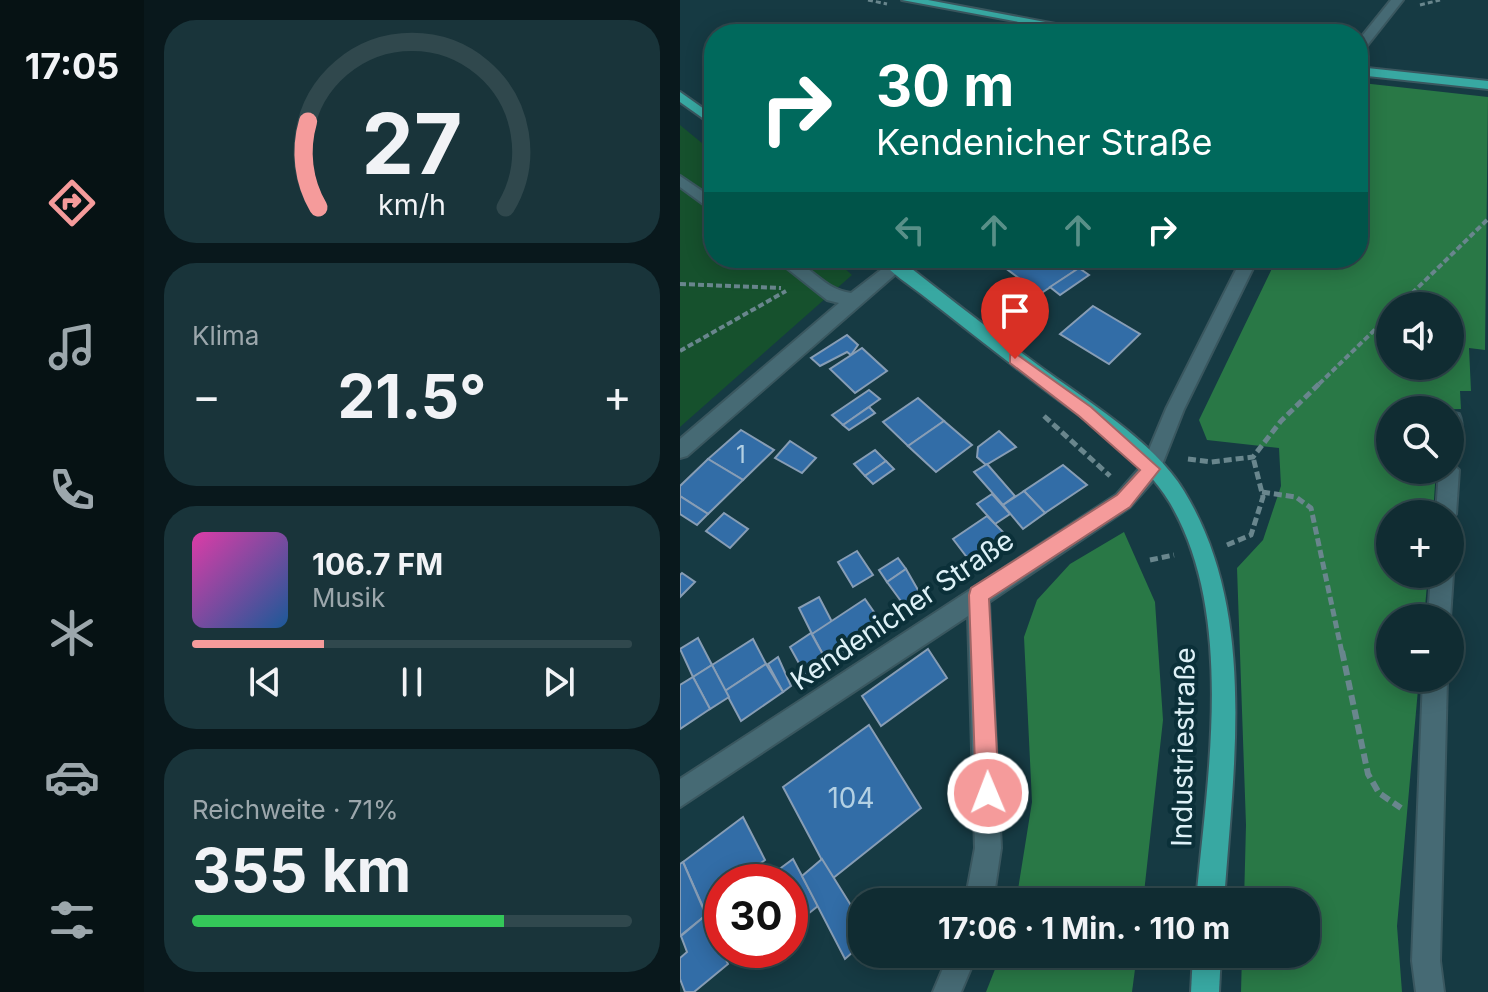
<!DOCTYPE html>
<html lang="de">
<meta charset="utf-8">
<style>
:root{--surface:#102c32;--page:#19343a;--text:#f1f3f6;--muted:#9ca7ac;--line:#30484d;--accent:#f59b9b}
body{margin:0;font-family:Inter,sans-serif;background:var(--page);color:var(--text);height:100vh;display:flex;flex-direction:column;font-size:30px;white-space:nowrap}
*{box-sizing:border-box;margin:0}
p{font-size:26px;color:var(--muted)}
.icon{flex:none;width:44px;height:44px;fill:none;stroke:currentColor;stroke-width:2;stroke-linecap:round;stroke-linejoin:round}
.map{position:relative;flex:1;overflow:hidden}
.sheet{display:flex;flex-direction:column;gap:20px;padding:20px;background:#09181c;width:536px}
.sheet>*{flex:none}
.banner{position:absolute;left:24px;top:24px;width:664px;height:244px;border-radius:32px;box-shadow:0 4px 20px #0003,0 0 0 2px var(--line);background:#00695c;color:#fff;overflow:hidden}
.buttons{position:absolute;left:696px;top:292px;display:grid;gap:16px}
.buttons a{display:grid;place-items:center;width:88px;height:88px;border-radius:50%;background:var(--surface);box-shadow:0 4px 20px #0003,0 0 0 2px var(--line);font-size:40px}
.speed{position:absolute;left:24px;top:864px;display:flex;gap:16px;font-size:40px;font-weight:700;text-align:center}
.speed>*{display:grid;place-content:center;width:104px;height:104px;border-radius:50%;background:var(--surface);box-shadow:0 4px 20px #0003,0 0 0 2px var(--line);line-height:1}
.speed .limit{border:12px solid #d22;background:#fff;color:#111}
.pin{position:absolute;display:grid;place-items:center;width:68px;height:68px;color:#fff;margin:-82px -34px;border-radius:50% 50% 50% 0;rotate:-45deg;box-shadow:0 0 8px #0007}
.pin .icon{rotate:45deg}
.me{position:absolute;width:88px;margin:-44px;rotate:359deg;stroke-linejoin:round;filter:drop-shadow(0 0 6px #0008)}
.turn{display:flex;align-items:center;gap:28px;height:168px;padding:0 40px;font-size:36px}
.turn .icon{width:104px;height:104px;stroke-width:2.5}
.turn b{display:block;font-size:56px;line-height:68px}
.lanes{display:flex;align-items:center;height:76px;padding:0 40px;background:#0003;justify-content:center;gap:40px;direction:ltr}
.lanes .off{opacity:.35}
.big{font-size:60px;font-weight:700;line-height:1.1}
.sheet .widget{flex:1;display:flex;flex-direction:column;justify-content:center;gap:12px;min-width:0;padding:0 28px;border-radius:32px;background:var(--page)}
.sheet .dial{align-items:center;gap:0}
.dial svg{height:208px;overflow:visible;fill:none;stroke:var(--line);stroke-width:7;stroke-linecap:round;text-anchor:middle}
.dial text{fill:var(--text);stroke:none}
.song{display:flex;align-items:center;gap:24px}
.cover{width:96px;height:96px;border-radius:12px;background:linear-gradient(135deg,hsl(320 70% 55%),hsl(210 70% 35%))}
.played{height:8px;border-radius:4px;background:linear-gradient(90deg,var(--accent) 30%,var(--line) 30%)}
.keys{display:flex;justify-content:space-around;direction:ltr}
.heat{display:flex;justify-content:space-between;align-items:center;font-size:44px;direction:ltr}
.charge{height:12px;border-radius:6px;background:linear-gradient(90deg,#34c759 71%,var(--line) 0)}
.trip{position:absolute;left:168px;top:888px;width:472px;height:80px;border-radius:32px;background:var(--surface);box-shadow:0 4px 20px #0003,0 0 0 2px var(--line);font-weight:700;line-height:80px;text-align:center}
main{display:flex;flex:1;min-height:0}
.dock{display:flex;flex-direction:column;width:144px;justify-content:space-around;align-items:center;background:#061214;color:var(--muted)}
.dock .icon{width:56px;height:56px}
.dock .selected{color:var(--accent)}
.dock b{font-size:36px;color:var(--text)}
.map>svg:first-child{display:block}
.green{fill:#16512d}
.forest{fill:#297846;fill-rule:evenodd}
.building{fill:#326da7;stroke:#879db5;stroke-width:2}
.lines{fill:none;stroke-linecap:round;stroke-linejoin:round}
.minor-casing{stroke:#3a575f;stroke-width:4}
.major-casing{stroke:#3a575f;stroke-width:4}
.path-far3{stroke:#69868d;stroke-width:3;stroke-dasharray:5 3;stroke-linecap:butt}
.path-far2{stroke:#69868d;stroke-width:4;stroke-dasharray:6 3;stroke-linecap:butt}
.path-far1{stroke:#69868d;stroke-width:5;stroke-dasharray:8 4;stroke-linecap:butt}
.path{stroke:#69868d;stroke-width:6;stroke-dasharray:10 5;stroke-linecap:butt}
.minor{fill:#466a74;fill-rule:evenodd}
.major{fill:#38a8a2;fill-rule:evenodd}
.route{fill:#f59b9b;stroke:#9f6565;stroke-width:2}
.labels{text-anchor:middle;stroke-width:8;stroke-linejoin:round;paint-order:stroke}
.number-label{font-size:24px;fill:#b3d0e3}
.street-label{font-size:28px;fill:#def1f7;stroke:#0b3039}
.near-number-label{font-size:28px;fill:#b3d0e3}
</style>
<main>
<nav class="dock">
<b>17:05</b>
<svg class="icon selected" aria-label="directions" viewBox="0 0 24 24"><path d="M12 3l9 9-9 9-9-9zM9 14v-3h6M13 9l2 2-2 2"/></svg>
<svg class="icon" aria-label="music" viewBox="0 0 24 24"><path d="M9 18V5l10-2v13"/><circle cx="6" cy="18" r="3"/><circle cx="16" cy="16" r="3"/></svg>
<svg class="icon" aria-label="phone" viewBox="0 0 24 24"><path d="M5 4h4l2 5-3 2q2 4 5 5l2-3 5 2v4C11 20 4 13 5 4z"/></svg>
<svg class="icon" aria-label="climate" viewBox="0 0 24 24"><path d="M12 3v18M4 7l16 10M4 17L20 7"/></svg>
<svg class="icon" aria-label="car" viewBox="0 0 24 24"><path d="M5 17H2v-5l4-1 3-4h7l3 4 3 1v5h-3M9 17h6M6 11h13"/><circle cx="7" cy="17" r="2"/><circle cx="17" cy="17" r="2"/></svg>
<svg class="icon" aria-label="filters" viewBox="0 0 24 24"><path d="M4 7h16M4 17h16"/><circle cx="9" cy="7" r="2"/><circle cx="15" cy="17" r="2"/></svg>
</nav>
<section class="sheet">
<div class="widget dial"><svg viewBox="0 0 100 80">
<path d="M14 69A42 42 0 1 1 86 69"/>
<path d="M14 69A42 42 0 0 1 10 36" stroke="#f59b9b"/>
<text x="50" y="56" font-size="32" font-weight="700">27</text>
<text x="50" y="72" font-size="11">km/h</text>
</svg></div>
<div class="widget"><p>Klima</p>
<div class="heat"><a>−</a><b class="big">21.5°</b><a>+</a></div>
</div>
<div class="widget">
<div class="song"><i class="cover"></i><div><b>106.7 FM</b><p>Musik</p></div></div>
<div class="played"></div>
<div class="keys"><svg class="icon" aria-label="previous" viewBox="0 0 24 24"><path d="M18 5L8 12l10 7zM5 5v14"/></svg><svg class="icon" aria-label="pause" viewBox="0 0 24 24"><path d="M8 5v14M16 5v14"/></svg><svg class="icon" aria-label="next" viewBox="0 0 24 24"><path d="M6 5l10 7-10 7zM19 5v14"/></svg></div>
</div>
<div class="widget"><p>Reichweite · 71%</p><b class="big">355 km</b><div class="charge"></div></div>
</section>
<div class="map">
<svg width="808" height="992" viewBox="0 0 808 992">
<rect width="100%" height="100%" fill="#163a43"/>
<path class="green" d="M0,125L34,153V258H153L172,275L0,427Z"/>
<g class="forest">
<path d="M682,83L808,97L805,350L789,348L791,391H780L781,409L710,410V470H756L753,514H710V574H748L744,618H710V678H739L717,926L722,992H561L562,954H626V902H564L566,825L557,568L583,540L601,486L599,448L527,440L519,420L597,258H678V91ZM710,306H770V366H710Z"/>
<path d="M444,532L475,602L483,720L463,902H336L352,802L344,637L357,600L390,564Z"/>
<path d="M321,954H457L452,992H306Z"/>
</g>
<g class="building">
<path d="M346,258H385L399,268L360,294L328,270Z"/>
<path d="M399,268L409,275L380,295L370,287Z"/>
<path d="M413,306L460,334L429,364L380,334Z"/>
<path d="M167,335L178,345L171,355L167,352L140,366L131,358Z"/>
<path d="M182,348L207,371L175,393L150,369Z"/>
<path d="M189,390L200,399L163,425L152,415Z"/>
<path d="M238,398L264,421L228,446L203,422Z"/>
<path d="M189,407L195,413L169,430L163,425Z"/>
<path d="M264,421L292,445L256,472L228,446Z"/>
<path d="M61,430L94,450L63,480L28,459Z"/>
<path d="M319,431L336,447L306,465L297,457L298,447Z"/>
<path d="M110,441L136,458L122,473L95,458Z"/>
<path d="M195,450L206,461L185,476L174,464Z"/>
<path d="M28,459L63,480L28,514L0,496V486Z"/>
<path d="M206,461L214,469L193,484L185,476Z"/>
<path d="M307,464L335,496L323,505L294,472Z"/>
<path d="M383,465L407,485L365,513L344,491Z"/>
<path d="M344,491L365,513L343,529L323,505Z"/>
<path d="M312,494L330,514L315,524L297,504Z"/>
<path d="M0,496L28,514L17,525L0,514Z"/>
<path d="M44,513L68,529L50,548L26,531Z"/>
<path d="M307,516L329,538L292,564L273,539Z"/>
<path d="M177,551L193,575L173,587L158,562Z"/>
<path d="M218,558L226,569L207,582L199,570Z"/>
<path d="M226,569L242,597L226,608L207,582Z"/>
<path d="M2,573L15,582L0,597V575Z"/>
<path d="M139,597L152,622L132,634L119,608Z"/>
<path d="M185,599L203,625L147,662L132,634Z"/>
<path d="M131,633L147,662L126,676L110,647Z"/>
<path d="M18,638L32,665L13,677L0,649Z"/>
<path d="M73,639L86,664L45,691L32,665Z"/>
<path d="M248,649L267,678L201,726L182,696Z"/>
<path d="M98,657L111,686L103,692L88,664Z"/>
<path d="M86,664L103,692L61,721L45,691Z"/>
<path d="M32,665L49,697L30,709L13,677Z"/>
<path d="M13,677L30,709L0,729V685Z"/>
<path d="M189,725L241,808L152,879L103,787Z"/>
<path d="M63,817L85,860L55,882H42V892L23,907L3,862Z"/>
<path d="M113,859L138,906L114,925L110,916V882H93L90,876Z"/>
<path d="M142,859L182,923V944L165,959L122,876Z"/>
<path d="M3,862L26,915L0,936V864Z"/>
<path d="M26,915L48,964L14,992H5L0,979V958L7,952L1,936Z"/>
</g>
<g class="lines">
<g class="minor-casing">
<g id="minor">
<path d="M711,0H723L682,52L678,53V41Z"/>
<path d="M0,176L34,199V212L0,187Z"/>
<path d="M94,258C132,258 137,288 171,293L211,262H223L225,266L7,456L0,458V439L159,303L147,300Z"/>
<path d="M562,258H578L504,409L478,475L450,507L309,602L321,848L313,902H285L295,848L288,616L0,807V779L436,495L463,464L486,409Z"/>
<path d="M770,412L779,414C784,424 782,445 777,456L770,458Z"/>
<path d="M770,462L779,470L776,514L770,521V514H756L759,470H770Z"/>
<path d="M770,568L773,574L770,618H748L751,574H770Z"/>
<path d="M743,678H767L760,961L764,992H736L732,961Z"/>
<path d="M269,954H297L281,992H253Z"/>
</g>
</g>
<g class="major-casing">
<g id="major">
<path d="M222,0H248L429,34H403Z"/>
<path d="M678,67L808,81V89L678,75Z"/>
<path d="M0,92L34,116V126L0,102Z"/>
<path d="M199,258H218C264,294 310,330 358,365C404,399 474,441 504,491C578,612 553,768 544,902H516C527,779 556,615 490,503C462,456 407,422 365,390C324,359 285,328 245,297C230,285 210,273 199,258Z"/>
<path d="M513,954H541L539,992H511Z"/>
</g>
</g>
<g class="path-far3">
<path d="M188,0L207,4"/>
<path d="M740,5L760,0"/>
<path d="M443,27L490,34"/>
</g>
<g class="path-far2">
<path d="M0,284L101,288"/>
<path d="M719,306L808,219"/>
<path d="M0,351L106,291"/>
<path d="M639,384L710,315"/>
</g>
<g class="path-far1">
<path d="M364,416L430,476"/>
<path d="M508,459L531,462L573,457L601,421L641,382"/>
<path d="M582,492L616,497L631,508L662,653"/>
<path d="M547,545L571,535L583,497L573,457"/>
<path d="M470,560L494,555"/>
</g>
<path class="path" d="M662,651L688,774L699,793L721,808"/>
<use href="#minor" class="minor"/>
<use href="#major" class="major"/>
</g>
<path class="route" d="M335,353L411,407L480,469L450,507L309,599L319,793L316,802L308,805L300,802L296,793L289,595L291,588L437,495L460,470L399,416L330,363V355Z"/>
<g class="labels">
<g class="number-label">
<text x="61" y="463">1</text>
</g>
<g class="street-label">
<text transform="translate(222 610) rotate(-34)" y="10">Kendenicher Straße</text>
<text transform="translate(503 747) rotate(-89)" y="10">Industriestraße</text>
</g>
<g class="near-number-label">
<text x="171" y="808">104</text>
</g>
</g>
</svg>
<div class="buttons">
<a><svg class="icon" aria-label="sound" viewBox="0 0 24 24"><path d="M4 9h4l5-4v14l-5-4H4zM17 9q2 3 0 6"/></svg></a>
<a><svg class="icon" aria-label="search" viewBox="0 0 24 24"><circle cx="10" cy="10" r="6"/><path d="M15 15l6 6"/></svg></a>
<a>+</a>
<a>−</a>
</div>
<div class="speed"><div class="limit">30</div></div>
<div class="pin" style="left:335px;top:359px;background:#d93025"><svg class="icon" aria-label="arrive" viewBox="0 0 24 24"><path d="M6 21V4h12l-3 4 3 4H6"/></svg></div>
<svg class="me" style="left:308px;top:793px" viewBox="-20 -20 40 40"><circle r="17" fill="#f59b9b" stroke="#fff" stroke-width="3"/><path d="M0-11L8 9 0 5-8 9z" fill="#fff"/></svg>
<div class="trip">17:06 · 1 Min. · 110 m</div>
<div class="banner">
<div class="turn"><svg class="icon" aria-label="right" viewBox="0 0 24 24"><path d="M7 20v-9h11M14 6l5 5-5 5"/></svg><div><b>30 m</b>Kendenicher Straße</div></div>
<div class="lanes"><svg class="icon off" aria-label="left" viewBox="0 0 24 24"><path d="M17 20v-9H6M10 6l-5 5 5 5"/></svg><svg class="icon off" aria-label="ahead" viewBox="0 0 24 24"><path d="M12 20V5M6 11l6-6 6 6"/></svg><svg class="icon off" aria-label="ahead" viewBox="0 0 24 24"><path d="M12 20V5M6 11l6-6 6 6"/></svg><svg class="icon" aria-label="right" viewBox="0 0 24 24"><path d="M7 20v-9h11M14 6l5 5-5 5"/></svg></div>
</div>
</div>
</main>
